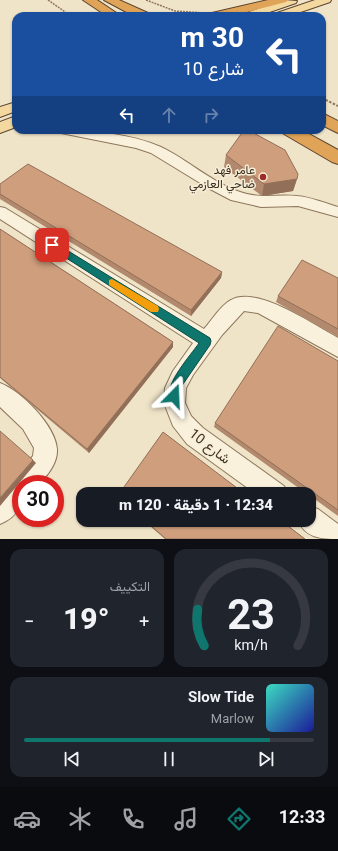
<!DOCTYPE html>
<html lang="ar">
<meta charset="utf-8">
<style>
:root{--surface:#171b24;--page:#20242c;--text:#f1f3f6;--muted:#9ea1a6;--line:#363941;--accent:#0f766e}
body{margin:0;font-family:Georgia,Vazirmatn,serif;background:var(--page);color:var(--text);direction:rtl;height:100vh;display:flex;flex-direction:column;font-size:15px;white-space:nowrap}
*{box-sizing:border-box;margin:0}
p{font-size:13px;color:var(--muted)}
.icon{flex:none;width:22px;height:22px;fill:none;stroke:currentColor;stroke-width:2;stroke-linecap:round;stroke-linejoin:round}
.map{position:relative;height:539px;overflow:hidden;direction:ltr}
.details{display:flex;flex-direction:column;gap:10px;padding:10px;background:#0d0f14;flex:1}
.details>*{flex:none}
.guide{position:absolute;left:12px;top:12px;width:314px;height:122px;border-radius:12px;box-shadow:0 1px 3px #0004;direction:rtl;background:#1a4fa0;color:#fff;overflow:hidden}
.speed{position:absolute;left:12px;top:475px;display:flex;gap:8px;font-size:20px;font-weight:700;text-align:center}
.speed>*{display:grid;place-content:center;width:52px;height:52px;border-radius:50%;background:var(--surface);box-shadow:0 1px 3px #0004;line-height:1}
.speed .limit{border:6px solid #d22;background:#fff;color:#111}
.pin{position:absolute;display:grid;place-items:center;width:34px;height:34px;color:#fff;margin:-17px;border-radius:8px;box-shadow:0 2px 6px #0006}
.me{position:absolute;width:44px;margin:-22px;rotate:21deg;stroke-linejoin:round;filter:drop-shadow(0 0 3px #0008)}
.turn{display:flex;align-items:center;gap:14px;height:84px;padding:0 16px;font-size:18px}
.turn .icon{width:52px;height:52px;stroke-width:2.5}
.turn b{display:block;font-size:28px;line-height:34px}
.lanes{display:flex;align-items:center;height:38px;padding:0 16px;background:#0003;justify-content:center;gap:20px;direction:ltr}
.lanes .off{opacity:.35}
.big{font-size:30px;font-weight:800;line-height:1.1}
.details .widget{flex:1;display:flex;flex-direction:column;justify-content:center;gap:6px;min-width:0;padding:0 14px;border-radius:12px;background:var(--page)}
.details .dial{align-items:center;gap:0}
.dial svg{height:104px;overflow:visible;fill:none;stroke:var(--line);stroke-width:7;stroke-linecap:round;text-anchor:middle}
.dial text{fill:var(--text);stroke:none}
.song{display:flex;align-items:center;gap:12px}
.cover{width:48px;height:48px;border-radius:6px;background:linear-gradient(135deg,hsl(170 70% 55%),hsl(240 70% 35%))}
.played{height:4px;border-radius:2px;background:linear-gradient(90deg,var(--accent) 85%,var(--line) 85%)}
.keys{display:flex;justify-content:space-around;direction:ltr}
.heat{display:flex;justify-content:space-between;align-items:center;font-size:22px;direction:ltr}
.details .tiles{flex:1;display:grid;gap:10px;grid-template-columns:1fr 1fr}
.widget:last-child{grid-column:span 2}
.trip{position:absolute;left:76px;top:487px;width:240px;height:40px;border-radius:12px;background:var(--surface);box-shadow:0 1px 3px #0004;font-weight:800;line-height:40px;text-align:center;direction:rtl}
.dock{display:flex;height:64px;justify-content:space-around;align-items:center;background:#090b0e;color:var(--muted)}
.dock .icon{width:28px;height:28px}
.dock .current{color:var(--accent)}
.dock b{font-size:18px;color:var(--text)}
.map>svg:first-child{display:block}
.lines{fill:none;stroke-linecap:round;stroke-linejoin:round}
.minor-casing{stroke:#8d765c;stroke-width:2}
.major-casing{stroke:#5b4430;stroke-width:2}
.highway-casing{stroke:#5b4430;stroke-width:2}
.path-far1{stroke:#8d765c;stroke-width:1.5;stroke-dasharray:2 1;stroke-linecap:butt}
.path{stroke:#8d765c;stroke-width:2;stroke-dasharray:2.5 1.5;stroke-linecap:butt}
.minor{fill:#faf1dc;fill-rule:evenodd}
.major{fill:#f3d9a0;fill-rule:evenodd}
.highway{fill:#e0a458;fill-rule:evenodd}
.wall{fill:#b2896c}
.shaded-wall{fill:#916f58}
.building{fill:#cf9f7d;stroke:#916f58}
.route{fill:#0f766e;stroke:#0a4d48}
.slow{fill:#f59e0b}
.poi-dot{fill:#9e2a2b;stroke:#f7eed8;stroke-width:1.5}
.labels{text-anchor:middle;stroke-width:3;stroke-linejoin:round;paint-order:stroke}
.poi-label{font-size:12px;fill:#3d2e20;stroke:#f7eed8;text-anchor:end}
.near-street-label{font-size:14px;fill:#3d2e20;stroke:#f7eed8}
</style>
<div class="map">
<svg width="338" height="539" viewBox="0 0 338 539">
<rect width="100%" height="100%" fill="#f0e4c8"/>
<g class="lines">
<g class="minor-casing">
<g id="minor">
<path d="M60,130C91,130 132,134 161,147C188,160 211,182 240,192C259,199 277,194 297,196C310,197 325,203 338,207V217L298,206L261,207L231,200L210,189L151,153L136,148L61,133Z"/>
<path d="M0,207L5,208L204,329C212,320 220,306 231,300C256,285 314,325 338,338V357L258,313L244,311L222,335L193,375L186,388L185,403L191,416L203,428L284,486L288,494H256L187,444L173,426L164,403L165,388L173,371L193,343L0,219Z"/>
<path d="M0,383C21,391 55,425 57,449C58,462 48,475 39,484H21C21,504 21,515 0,524V493L33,456L34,448L23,429L0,407Z"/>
<path d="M309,506L318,509L338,524V539C321,539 305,538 298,520H309Z"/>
</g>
</g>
<g class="major-casing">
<g id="major">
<path d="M284,0L297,1L296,3L258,16H241L243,14Z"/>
<path d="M315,0H331L330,2L289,16H272L274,14Z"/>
<path d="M16,102V111L0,117V107Z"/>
<path d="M16,116V127L0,133V122Z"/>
</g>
</g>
<g class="highway-casing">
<g id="highway">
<path d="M83,0H97L121,16H107Z"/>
<path d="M104,0H119L148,13L150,16H134Z"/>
<path d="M268,0H288L286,2L231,16H210L212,13Z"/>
<path d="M322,113L338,121V133L322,125Z"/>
<path d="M282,130H302L338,150V164L332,162L284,134Z"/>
</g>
</g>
<g class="path-far1">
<path d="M48,0L71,16"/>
<path d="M146,0L175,11L205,13"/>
</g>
<path class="path" d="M322,98L338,106"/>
<use href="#minor" class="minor"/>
<use href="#major" class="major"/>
<use href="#highway" class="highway"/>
</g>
<g class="wall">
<path d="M226,155L297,179L293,191L262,196L224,167Z"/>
<path d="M0,184L222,272L221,278L191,316L0,199Z"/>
<path d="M0,229L173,342V347L89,453L0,378Z"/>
<path d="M338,278V337L276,302L278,296Z"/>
<path d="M338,361V516L309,495V494H307L214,427L215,423Z"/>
<path d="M143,520H280L305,539H165Z"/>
</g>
<g class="shaded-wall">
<path d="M297,179L293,191L262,196L264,184Z"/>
<path d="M222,272L221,278L191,316V310Z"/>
<path d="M173,342V347L89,453L87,449Z"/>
<path d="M33,460L36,463L0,506V498Z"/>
</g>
<g class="building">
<path d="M244,130H248L285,150L298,174L297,179L264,184L226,155Z"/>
<path d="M28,164L222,272L191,310L0,194V184Z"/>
<path d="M0,229L173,342L87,449L0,377Z"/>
<path d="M302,260L338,278V329L278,296Z"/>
<path d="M278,326L338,361V510L215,423Z"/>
<path d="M0,431L33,460L0,498Z"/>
<path d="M163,432L245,494H119Z"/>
<path d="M144,520H280L305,539H166Z"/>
</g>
<path class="route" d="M52,241L210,338L211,341L210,345L181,387L178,399L174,401L170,399C164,384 191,355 199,343L49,247V242Z"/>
<path class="slow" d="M112,279L158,306L159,309L158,312H151L109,285V280Z"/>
<circle class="poi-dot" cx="263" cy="177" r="4"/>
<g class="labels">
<g class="poi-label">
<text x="255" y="174">عامر فهد<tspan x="255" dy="14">ضاحي العازمي</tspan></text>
</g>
<g class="near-street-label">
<text transform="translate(210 446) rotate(38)" y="5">شارع 10</text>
</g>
</g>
</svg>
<div class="speed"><div class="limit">30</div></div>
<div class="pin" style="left:52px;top:245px;background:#d93025"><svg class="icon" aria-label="arrive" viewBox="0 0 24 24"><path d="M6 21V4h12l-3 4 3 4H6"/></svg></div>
<svg class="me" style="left:174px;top:396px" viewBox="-20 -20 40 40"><path d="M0-17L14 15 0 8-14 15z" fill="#0f766e" stroke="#fff" stroke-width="4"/></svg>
<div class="trip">12:34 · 1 دقيقة · 120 m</div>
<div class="guide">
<div class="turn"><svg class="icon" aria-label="left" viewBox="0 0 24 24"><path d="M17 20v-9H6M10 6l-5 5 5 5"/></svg><div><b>30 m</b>شارع 10</div></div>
<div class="lanes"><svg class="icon" aria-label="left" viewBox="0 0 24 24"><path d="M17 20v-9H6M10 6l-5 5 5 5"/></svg><svg class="icon off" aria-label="ahead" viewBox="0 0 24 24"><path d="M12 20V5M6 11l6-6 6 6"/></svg><svg class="icon off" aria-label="right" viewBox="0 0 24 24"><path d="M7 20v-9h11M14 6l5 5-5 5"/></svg></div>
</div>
</div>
<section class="details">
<div class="tiles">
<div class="widget dial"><svg viewBox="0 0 100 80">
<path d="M14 69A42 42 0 1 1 86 69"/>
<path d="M14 69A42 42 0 0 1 9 41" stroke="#0f766e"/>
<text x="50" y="56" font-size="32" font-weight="700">23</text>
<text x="50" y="72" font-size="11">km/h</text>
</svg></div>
<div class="widget"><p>التكييف</p>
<div class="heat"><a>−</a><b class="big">19°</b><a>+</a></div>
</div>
<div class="widget">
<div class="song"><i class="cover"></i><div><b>Slow Tide</b><p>Marlow</p></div></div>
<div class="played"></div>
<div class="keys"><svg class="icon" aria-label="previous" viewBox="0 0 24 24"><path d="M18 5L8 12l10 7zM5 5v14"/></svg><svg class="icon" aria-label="pause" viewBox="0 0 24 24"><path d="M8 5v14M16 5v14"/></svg><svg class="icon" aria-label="next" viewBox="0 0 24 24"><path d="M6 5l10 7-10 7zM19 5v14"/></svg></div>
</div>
</div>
</section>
<nav class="dock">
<b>12:33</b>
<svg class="icon current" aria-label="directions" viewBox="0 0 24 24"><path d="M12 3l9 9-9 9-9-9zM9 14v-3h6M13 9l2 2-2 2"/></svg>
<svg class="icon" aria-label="music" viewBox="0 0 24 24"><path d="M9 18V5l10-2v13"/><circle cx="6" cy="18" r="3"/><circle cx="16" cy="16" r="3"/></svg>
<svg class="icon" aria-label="phone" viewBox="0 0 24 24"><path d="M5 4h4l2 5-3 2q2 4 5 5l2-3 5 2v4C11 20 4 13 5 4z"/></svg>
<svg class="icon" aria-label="climate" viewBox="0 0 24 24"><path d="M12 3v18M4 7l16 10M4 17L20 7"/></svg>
<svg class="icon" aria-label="car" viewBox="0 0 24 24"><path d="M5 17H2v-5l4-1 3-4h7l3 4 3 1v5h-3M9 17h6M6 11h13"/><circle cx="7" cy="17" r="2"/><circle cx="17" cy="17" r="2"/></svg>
</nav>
